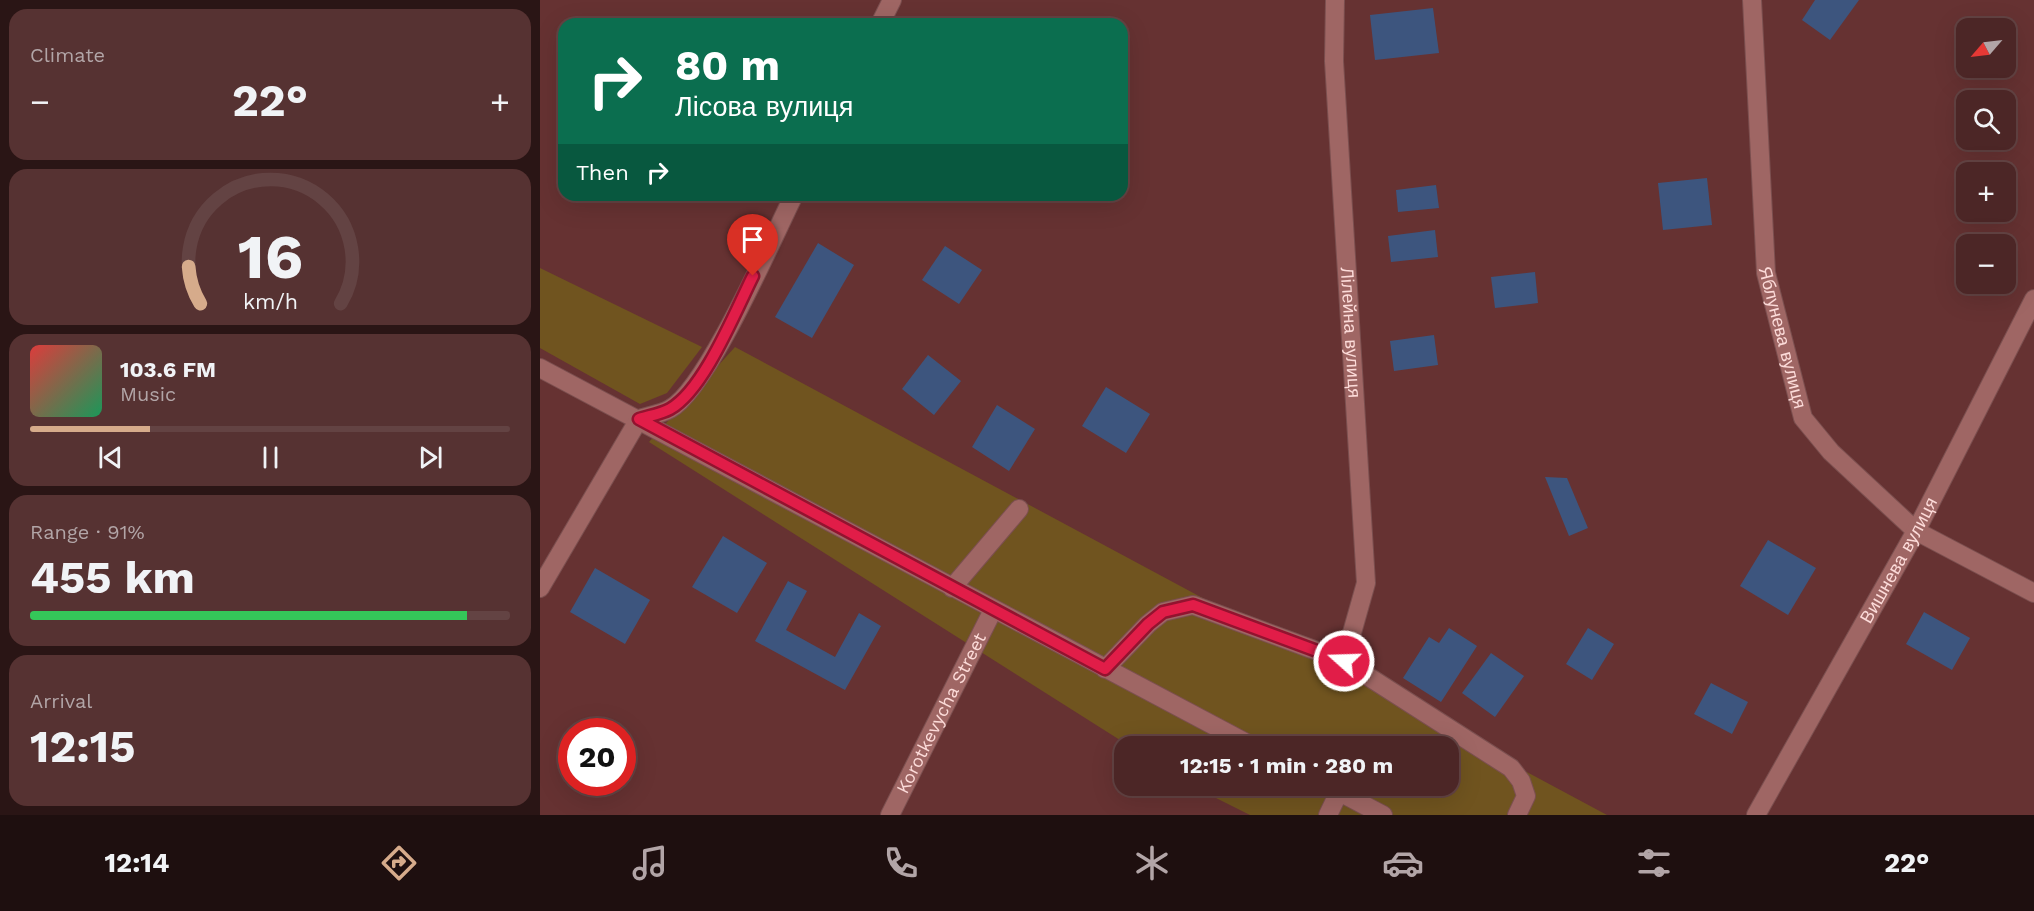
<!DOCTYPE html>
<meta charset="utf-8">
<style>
:root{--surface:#4c2626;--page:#563232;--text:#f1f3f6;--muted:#b2a5a7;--line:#634343;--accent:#d6ab8b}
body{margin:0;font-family:"Work Sans",sans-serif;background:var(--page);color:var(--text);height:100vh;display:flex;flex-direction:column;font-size:22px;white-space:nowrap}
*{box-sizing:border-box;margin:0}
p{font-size:20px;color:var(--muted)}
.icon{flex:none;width:33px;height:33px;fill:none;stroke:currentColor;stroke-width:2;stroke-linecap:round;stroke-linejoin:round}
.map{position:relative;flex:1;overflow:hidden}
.sheet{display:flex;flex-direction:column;gap:9px;padding:9px;background:#2a1515;width:540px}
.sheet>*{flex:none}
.top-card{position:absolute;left:18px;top:18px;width:570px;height:183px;border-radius:18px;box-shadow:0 6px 24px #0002,0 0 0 2px var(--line);background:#0b6e4f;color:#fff;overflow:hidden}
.needle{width:39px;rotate:242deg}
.fabs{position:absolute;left:1416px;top:18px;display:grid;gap:12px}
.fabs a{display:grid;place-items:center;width:60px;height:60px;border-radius:12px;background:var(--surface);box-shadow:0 6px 24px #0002,0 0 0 2px var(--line);font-size:30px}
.speed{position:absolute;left:18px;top:718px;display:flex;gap:12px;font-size:30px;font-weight:700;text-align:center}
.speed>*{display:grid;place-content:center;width:78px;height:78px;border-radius:50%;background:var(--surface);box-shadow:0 6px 24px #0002,0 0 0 2px var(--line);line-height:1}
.speed .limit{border:9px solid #d22;background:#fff;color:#111}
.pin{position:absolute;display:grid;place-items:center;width:51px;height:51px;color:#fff;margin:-62px -26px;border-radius:50% 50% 50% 0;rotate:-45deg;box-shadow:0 0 6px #0007}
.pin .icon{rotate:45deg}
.me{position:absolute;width:66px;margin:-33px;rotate:290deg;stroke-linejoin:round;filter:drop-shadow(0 0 4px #0008)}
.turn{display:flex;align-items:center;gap:21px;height:126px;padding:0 18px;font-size:27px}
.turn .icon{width:78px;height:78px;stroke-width:2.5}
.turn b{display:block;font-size:42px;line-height:51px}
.then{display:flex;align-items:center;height:57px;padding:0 18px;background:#0003;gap:12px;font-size:22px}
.big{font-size:45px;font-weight:700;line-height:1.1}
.sheet .tile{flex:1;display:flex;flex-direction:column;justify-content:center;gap:9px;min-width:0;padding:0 21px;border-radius:18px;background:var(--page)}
.sheet .dial{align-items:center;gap:0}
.dial svg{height:156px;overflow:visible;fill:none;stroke:var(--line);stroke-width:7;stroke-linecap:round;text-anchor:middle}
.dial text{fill:var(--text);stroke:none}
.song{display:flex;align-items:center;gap:18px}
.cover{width:72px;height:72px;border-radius:9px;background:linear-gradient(135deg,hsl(0 70% 55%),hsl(150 70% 35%))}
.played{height:6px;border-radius:3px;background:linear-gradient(90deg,var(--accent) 25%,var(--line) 25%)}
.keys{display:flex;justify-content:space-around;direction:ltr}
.heat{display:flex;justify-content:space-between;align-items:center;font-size:33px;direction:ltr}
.charge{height:9px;border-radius:4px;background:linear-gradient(90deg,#34c759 91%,var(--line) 0)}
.trip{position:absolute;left:574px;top:736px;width:345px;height:60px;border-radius:18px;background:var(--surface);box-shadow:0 6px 24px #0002,0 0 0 2px var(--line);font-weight:700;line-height:60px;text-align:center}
.tabs{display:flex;height:96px;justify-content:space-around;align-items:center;background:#1e0f0f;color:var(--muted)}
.tabs .icon{width:42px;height:42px}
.tabs .active{color:var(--accent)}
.tabs b{font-size:27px;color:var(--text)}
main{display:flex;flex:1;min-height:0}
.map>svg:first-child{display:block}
.green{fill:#70541f}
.building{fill:#3d557e}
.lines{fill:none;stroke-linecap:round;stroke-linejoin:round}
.minor-casing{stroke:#7b4f4f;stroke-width:20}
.minor{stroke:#9f6664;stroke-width:18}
.route-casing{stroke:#92132f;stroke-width:15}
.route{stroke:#e11d48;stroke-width:10}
.labels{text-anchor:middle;stroke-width:6;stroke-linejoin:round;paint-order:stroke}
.street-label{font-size:18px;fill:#fcdbd9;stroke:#3b2322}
</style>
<main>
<section class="sheet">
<div class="tile"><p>Climate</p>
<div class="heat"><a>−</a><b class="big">22°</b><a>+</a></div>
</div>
<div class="tile dial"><svg viewBox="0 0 100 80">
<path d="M14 69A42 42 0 1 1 86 69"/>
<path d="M14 69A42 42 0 0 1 8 50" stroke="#d6ab8b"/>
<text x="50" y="56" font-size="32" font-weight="700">16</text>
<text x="50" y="72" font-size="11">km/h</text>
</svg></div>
<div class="tile">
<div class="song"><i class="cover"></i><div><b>103.6 FM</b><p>Music</p></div></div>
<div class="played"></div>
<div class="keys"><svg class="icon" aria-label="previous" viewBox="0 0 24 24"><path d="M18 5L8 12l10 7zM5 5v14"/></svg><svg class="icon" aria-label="pause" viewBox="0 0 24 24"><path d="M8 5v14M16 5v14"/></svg><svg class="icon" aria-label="next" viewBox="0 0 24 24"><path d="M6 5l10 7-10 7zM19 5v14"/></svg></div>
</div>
<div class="tile"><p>Range · 91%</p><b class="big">455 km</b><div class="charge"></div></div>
<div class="tile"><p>Arrival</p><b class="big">12:15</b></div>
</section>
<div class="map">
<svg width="1494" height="815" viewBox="0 0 1494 815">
<rect width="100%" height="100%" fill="#663232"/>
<g class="green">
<path d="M0,268L162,347L127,393L100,404L0,348Z"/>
<path d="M195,347L1067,815H710L652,786H909V747H591L109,442Z"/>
</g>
<g class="building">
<path d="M1275,0H1319L1290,40L1262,20Z"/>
<path d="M893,8L899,53L835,60L830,15Z"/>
<path d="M1167,178L1172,225L1123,230L1118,183Z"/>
<path d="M896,185L899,208L858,212L856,190Z"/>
<path d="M895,230L898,257L851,262L848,236Z"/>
<path d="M278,243L314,265L272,338L235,317Z"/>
<path d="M405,246L442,270L419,304L382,280Z"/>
<path d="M995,272L998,303L955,308L951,277Z"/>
<path d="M894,335L898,365L854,371L850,341Z"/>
<path d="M388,355L421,381L394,415L362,389Z"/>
<path d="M566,387L610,414L586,453L542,426Z"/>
<path d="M457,405L495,429L469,471L432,447Z"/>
<path d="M1005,477L1027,478L1048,528L1029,536Z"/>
<path d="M183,536L227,563L197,613L152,587Z"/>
<path d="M1228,540L1276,568L1248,615L1200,586Z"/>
<path d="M55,568L110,600L85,644L30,612Z"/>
<path d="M248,581L267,591L246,630L295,657L319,613L341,626L305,690L215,641Z"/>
<path d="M1384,612L1430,638L1412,670L1366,644Z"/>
<path d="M909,628L937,646L901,702L863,678L889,637L899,643Z"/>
<path d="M1048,628L1074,644L1052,680L1026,664Z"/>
<path d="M951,653L984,676L955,717L922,693Z"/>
<path d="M1171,683L1208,702L1192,734L1154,714Z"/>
</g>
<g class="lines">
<g class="minor-casing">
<g id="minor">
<path id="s1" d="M795,0L794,61L826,583L804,661"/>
<path id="s2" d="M1212,0L1226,273L1263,418L1291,452L1376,531L1494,593"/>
<path d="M340,24L352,0"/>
<path d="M0,368L714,747"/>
<path d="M0,588L99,419C108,416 121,414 130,409C167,389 232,239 254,195"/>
<path d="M412,588L479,509"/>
<path d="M565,669L608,624L623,612L653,605L804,661L971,768L981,781L986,796L977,815"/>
<path d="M788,786L843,815"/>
<path id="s3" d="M350,815L453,610"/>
<path d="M788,815L799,792"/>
<path id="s4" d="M1216,815L1376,531L1494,299"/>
</g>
</g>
<use href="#minor" class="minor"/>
</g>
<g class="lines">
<g class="route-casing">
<path id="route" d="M213,276C195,312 164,390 130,409C121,414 108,416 99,419L565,669L608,624L623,612L653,605L804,661"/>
</g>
<use href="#route" class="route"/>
</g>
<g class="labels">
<g class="street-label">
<text dy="6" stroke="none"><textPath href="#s1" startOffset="333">Лілейна вулиця</textPath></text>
<text dy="6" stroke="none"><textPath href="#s2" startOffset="340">Яблунева вулиця</textPath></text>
<text dy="6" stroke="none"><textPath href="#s4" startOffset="292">Вишнева вулиця</textPath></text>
<text dy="6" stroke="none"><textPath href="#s3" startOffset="114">Korotkevycha Street</textPath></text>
</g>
</g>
</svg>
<div class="fabs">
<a><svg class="needle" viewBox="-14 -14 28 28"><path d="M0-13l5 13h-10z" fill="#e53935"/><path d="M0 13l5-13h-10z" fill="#b2a5a7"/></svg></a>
<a><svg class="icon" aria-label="search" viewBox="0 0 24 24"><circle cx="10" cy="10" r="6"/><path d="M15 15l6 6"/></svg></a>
<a>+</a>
<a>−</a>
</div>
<div class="speed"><div class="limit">20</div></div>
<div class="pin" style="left:213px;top:276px;background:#d93025"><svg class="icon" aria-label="arrive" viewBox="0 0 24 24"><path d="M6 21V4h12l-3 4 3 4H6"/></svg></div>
<svg class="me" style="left:804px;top:661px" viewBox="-20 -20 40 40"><circle r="17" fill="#e11d48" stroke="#fff" stroke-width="3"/><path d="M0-11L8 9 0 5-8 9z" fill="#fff"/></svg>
<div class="trip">12:15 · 1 min · 280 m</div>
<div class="top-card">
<div class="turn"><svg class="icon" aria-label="right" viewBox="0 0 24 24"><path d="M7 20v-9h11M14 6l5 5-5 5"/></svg><div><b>80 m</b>Лісова вулиця</div></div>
<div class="then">Then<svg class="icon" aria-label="right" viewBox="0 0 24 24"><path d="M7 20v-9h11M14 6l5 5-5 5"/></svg></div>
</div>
</div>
</main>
<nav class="tabs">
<b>12:14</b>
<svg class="icon active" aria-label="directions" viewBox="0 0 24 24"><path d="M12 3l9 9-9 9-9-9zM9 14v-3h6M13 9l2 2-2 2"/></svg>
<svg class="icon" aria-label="music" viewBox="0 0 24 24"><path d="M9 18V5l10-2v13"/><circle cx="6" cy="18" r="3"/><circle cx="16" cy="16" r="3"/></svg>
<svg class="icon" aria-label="phone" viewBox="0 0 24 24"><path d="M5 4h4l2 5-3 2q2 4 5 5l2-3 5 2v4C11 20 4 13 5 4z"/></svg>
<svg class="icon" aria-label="climate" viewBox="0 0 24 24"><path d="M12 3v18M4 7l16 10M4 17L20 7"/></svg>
<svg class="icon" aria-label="car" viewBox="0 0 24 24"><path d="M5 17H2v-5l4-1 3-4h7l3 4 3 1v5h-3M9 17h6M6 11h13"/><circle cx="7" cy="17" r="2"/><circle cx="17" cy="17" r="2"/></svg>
<svg class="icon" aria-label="filters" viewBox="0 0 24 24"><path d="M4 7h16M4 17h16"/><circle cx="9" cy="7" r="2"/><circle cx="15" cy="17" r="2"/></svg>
<b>22°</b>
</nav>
